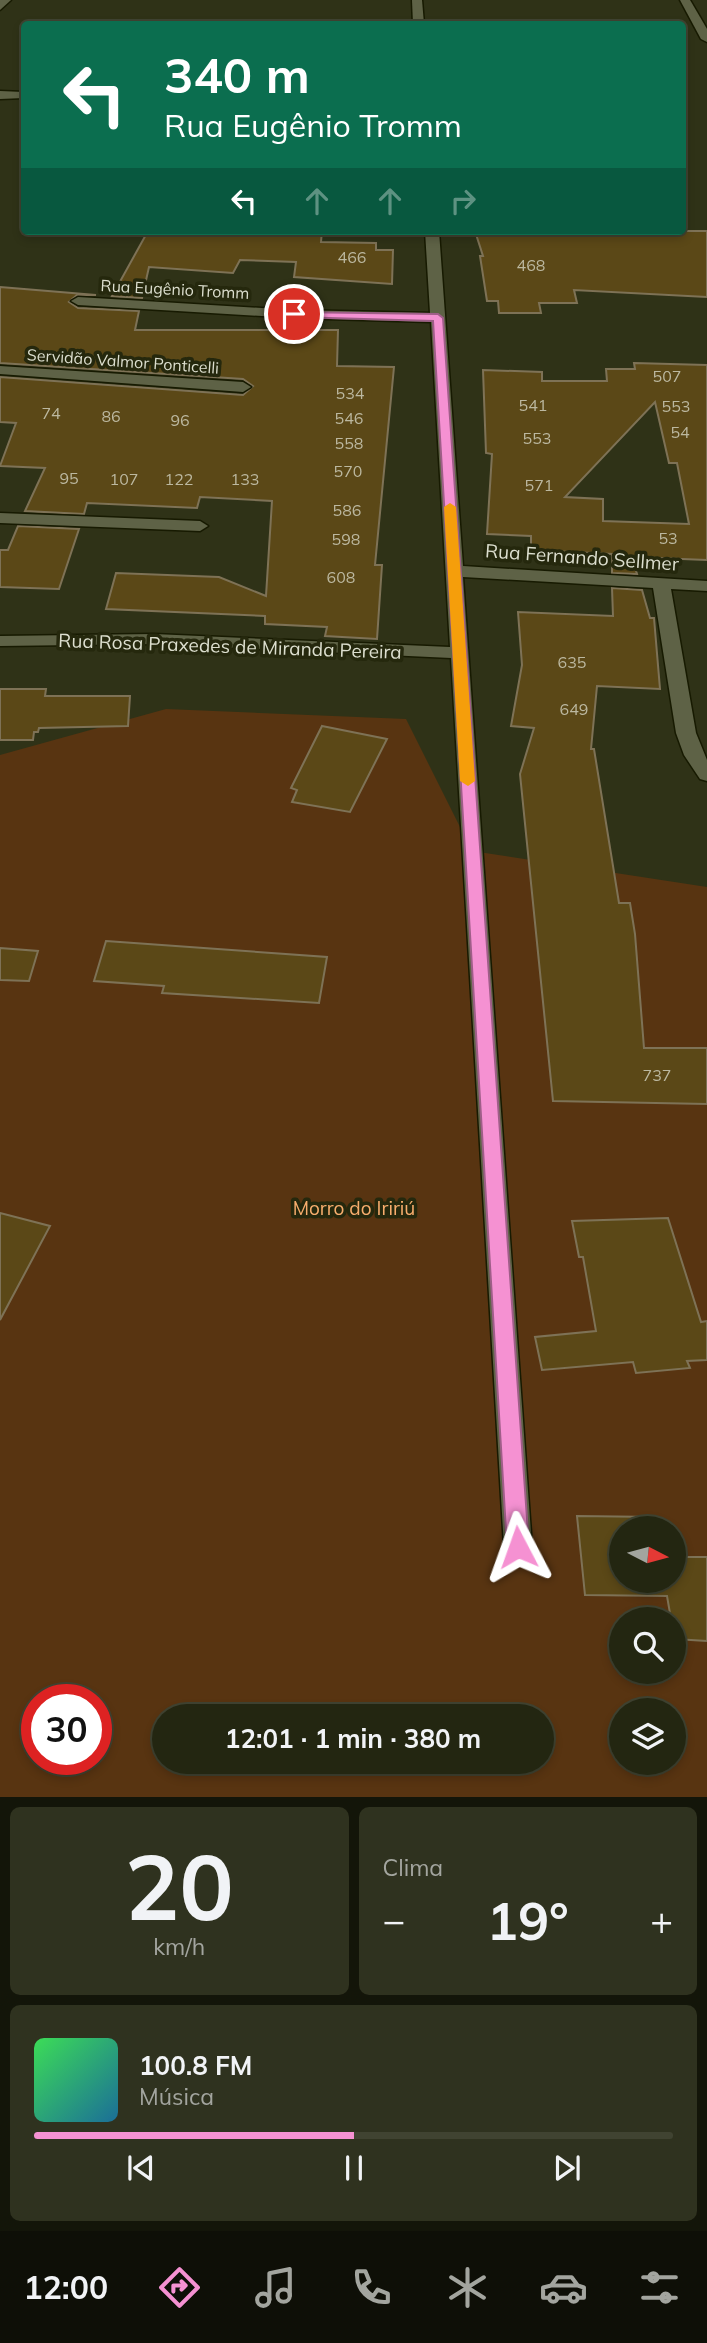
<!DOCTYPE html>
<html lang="pt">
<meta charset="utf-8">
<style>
:root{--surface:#232611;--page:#2f321f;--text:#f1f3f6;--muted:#a3a59f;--line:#404331;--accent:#f591d2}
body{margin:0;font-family:Mulish,sans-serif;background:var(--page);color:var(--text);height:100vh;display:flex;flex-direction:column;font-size:26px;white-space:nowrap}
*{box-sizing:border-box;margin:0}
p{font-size:23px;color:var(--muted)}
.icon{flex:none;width:38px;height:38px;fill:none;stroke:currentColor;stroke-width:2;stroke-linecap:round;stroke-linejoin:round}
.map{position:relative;height:1797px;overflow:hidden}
.sheet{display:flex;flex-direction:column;gap:10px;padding:10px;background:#131509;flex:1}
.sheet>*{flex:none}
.hud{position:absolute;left:21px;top:21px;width:665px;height:214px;border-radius:7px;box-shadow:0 4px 10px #0003,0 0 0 2px var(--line);background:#0b6e4f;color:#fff;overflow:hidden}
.needle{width:46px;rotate:96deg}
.fabs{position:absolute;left:609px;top:1516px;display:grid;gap:14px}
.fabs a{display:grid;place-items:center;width:77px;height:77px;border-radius:50%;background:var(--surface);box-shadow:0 4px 10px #0003,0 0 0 2px var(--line);font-size:35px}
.speed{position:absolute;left:21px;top:1684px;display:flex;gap:14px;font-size:35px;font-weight:700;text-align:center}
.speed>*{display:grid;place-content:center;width:91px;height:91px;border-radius:50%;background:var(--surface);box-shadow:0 4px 10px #0003,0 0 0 2px var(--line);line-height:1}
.speed .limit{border:10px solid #d22;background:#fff;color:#111}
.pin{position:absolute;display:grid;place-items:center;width:60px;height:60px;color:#fff;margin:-30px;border:4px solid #fff;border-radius:50%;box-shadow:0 2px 7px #0007}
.me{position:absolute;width:77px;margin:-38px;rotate:356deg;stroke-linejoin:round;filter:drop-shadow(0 0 5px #0008)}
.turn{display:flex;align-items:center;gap:24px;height:147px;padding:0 28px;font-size:32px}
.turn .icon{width:91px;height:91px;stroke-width:2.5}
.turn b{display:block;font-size:49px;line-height:60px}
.lanes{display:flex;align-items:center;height:66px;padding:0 28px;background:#0003;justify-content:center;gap:35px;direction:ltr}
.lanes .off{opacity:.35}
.big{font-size:52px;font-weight:700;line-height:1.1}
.sheet .tile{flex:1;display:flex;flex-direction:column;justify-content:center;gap:10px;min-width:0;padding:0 24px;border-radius:10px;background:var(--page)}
.sheet .dial{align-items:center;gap:0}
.dial b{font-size:91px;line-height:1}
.song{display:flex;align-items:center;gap:21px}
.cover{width:84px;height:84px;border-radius:10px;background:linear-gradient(135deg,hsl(130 70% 55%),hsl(200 70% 35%))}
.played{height:7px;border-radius:4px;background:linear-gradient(90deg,var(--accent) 50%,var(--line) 50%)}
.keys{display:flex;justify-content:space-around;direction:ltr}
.heat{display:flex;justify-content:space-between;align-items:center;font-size:38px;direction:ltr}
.sheet .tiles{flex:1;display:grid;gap:10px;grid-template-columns:1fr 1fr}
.tile:last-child{grid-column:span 2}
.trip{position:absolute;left:152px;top:1704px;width:402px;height:70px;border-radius:35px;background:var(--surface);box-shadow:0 4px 10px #0003,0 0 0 2px var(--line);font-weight:700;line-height:70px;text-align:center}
.tabs{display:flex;height:112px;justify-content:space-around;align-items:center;background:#0e0f07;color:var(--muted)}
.tabs .icon{width:49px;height:49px}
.tabs .selected{color:var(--accent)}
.tabs b{font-size:32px;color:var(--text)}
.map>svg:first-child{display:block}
.green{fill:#583411;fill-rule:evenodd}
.building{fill:#5b4817;stroke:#7e7256;stroke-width:2;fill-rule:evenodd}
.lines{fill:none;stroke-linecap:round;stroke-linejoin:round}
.street-casing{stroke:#171a01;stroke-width:3}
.street{fill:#5e6246;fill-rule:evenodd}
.route{fill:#f591d2;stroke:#9f5e88;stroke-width:2}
.slow{fill:#f59e0b}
.labels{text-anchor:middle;stroke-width:7;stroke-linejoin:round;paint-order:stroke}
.number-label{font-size:16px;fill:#bcb8a0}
.far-street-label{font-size:16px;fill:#dcdece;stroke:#25280d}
.street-label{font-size:19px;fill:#dcdece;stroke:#25280d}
.park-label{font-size:19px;fill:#f7ad6d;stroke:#25280d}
</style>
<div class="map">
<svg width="707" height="1797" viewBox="0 0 707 1797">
<rect width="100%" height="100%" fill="#2f3217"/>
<path class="green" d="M166,709L406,719L472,851L707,887V1797H0V755ZM621,1528H674V1580H621ZM621,1619H674V1671H621ZM37,1699H96V1759H37ZM621,1710H674V1762H621ZM164,1717H542V1762H164Z"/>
<g class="building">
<path d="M148,231L184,234V231H322L321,242L376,243V250H393L392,284L294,277L296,262L240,260L233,273L149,267L142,298L112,296Z"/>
<path d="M475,231H707V297L574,290L577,303H539L541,313H499L498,301H487L480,256H483Z"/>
<path d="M0,287L96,295H77L69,302L78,308L139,311L135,330H338L337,366L394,367L375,565H382L377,639L325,636L327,627L265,624V616L106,609L116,573L219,577L266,596L272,501L200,497L197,508L87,503L84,514L25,511L45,468L0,466L16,423L0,422V377L243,395L253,386L243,379L0,363Z"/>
<path d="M634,363L707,365V560L632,557L637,574L612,573V554L531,550V536L487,534L492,454L486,453L483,370L542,372V381H607L606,369H635ZM655,402L669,463H677L689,524L603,521V499L565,497Z"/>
<path d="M18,526L79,529L59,589L0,587V550H8Z"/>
<path d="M612,588L642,590L650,618H654L660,689L597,686L591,749H594L619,903H630L635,934L644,1048H707V1104L553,1101L520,774L534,728L511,726L522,665L518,612L613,616Z"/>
<path d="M0,689H46L45,696H130L128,726L39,728L38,732H34L33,740H0Z"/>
<path d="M322,726L387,739L350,812L292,802L297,790L291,788Z"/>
<path d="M106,941L327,957L319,1003L162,993L164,986L94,981Z"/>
<path d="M0,948L38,951L29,981L0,980Z"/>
<path d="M0,1213L50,1226L0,1320Z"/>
<path d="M668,1218L701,1322L707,1321V1360L687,1361L690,1368L636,1373L633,1362L542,1370L535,1337L596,1331L583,1257H579L572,1221Z"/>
<path d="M577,1516L657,1517L658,1528H621V1580H674V1557H707V1641L675,1639L674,1619H671L667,1596L585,1595Z"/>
</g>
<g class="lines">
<g class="street-casing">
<g id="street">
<path d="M0,0H11L0,10Z"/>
<path d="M412,0H422L424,24H413Z"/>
<path d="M680,0H690L707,29V42L701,39Z"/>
<path d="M0,91L24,92V98L0,99Z"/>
<path d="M425,231H439L463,566L707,581V591L671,589L696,733L707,760V781L700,779L684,755L676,733L653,588L463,577L532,1547L528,1556L518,1560L508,1556L504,1547L451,658L154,644L0,646V636L154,634L450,647L431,322L294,318L78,305L71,301L78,297L294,310L430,313Z"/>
<path d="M0,366L243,382L251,387L243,392L0,374Z"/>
<path d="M0,513L200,521L208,526L200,531L0,523Z"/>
</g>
</g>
<use href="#street" class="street"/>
</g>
<path class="route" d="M290,312L438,314L443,318L529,1547L525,1554L518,1557L510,1554L507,1547L433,321L294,317L290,316Z"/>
<path class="slow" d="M450,503L456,507L475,781L468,786L460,781L444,507Z"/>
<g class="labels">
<g class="number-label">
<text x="352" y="263">466</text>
<text x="531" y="271">468</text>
<text x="667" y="382">507</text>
<text x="350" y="399">534</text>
<text x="533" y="411">541</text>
<text x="676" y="412">553</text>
<text x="51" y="419">74</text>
<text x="111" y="422">86</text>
<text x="349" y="424">546</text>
<text x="180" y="426">96</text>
<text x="680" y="438">54</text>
<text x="537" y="444">553</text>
<text x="349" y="449">558</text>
<text x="348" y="477">570</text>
<text x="69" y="484">95</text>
<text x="124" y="485">107</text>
<text x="179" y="485">122</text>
<text x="245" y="485">133</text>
<text x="539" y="491">571</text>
<text x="347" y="516">586</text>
<text x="668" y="544">53</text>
<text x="346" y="545">598</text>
<text x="341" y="583">608</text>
<text x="572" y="668">635</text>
<text x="574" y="715">649</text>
<text x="657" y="1081">737</text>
</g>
<g class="far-street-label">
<text transform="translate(175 289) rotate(3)" y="6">Rua Eugênio Tromm</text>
<text transform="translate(123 361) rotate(4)" y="6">Servidão Valmor Ponticelli</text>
</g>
<g class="street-label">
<text transform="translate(582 557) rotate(4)" y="7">Rua Fernando Sellmer</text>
<text transform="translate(230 646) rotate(2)" y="7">Rua Rosa Praxedes de Miranda Pereira</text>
</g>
<g class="park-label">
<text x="354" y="1215">Morro do Iririú</text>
</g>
</g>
</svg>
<div class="fabs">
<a><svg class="needle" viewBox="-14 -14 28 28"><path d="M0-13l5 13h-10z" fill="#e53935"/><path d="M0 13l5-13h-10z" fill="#a3a59f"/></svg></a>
<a><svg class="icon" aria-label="search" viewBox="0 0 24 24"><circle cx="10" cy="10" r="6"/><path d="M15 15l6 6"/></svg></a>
<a><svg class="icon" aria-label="layers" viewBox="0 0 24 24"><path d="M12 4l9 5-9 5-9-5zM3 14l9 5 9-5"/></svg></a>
</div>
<div class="speed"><div class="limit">30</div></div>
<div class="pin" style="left:294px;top:314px;background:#d93025"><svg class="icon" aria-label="arrive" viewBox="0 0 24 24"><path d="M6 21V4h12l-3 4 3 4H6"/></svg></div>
<svg class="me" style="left:518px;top:1547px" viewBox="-20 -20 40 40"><path d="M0-17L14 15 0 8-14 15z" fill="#f591d2" stroke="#fff" stroke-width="4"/></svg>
<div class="trip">12:01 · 1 min · 380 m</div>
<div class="hud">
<div class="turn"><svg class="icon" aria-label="left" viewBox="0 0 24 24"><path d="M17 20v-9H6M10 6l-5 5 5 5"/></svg><div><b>340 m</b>Rua Eugênio Tromm</div></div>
<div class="lanes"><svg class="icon" aria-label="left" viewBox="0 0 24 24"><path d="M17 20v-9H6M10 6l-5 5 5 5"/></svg><svg class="icon off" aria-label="ahead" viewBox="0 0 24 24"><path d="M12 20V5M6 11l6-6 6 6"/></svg><svg class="icon off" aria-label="ahead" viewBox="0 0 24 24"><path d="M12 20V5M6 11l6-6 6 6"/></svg><svg class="icon off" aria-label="right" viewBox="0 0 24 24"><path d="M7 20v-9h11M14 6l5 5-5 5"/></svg></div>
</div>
</div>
<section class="sheet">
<div class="tiles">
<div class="tile dial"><b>20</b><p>km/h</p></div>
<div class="tile"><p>Clima</p>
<div class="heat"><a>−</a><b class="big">19°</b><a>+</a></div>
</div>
<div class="tile">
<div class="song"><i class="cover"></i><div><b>100.8 FM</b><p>Música</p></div></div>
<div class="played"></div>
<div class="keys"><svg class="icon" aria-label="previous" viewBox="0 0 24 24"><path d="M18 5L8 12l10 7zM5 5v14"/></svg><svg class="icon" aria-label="pause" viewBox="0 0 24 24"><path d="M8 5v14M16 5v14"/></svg><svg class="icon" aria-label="next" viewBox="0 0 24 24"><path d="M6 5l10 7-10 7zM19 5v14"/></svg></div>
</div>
</div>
</section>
<nav class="tabs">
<b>12:00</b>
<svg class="icon selected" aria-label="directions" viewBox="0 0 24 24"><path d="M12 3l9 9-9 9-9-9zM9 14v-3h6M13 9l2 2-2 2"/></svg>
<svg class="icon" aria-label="music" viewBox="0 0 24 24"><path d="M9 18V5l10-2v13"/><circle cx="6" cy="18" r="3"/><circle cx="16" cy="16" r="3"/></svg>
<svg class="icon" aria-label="phone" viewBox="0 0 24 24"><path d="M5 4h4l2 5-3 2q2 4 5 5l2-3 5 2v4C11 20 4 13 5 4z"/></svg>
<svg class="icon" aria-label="climate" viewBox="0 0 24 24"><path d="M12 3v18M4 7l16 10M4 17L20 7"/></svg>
<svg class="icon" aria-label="car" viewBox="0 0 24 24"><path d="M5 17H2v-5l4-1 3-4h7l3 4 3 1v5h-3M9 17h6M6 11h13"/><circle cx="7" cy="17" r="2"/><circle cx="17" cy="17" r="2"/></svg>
<svg class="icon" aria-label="filters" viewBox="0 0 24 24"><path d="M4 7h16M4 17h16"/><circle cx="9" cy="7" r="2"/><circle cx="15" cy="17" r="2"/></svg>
</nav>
